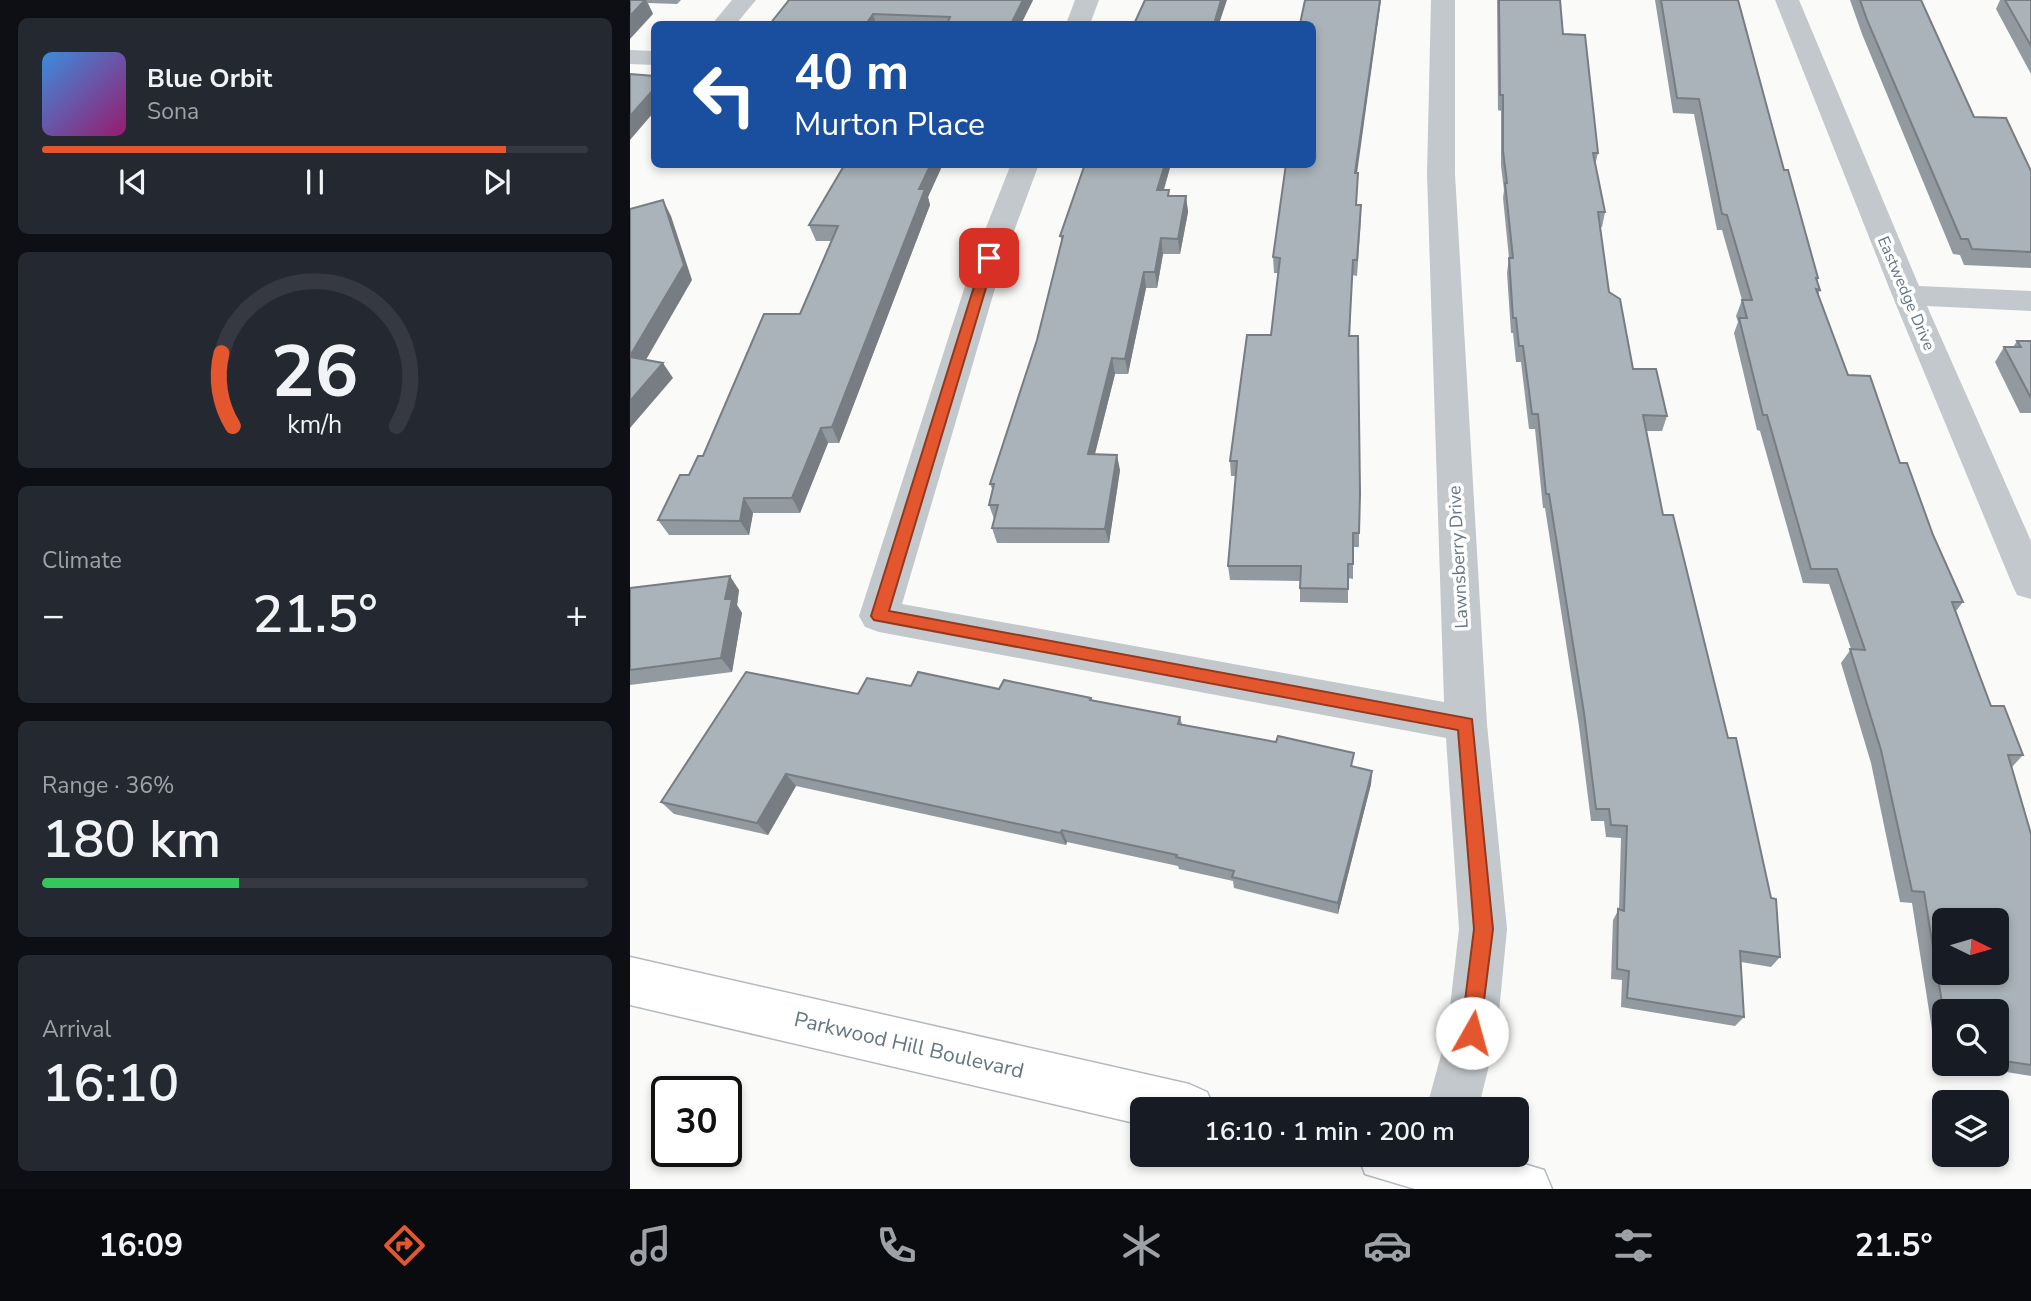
<!DOCTYPE html>
<meta charset="utf-8">
<style>
:root{--surface:#171b24;--page:#242831;--text:#f1f3f6;--muted:#9ea1a6;--line:#363941;--accent:#e4572e}
body{margin:0;font-family:"Nunito Sans",sans-serif;background:var(--page);color:var(--text);height:100vh;display:flex;flex-direction:column;font-size:26px;white-space:nowrap}
*{box-sizing:border-box;margin:0}
p{font-size:23px;color:var(--muted)}
.icon{flex:none;width:38px;height:38px;fill:none;stroke:currentColor;stroke-width:2;stroke-linecap:round;stroke-linejoin:round}
.map{position:relative;flex:1;overflow:hidden}
.panel{display:flex;flex-direction:column;gap:18px;padding:18px;background:#0d0f14;width:630px}
.panel>*{flex:none}
.guide{position:absolute;left:21px;top:21px;width:665px;height:147px;border-radius:10px;box-shadow:0 4px 10px #0003;background:#1a4fa0;color:#fff;overflow:hidden}
.needle{width:46px;rotate:95deg}
.controls{position:absolute;left:1302px;top:908px;display:grid;gap:14px}
.controls a{display:grid;place-items:center;width:77px;height:77px;border-radius:10px;background:var(--surface);box-shadow:0 4px 10px #0003;font-size:35px}
.speed{position:absolute;left:21px;top:1076px;display:flex;gap:14px;font-size:35px;font-weight:700;text-align:center}
.speed>*{display:grid;place-content:center;width:91px;height:91px;border-radius:50%;background:var(--surface);box-shadow:0 4px 10px #0003;line-height:1}
.speed .limit{border:4px solid #111;border-radius:10px;background:#fff;color:#111}
.pin{position:absolute;display:grid;place-items:center;width:60px;height:60px;color:#fff;margin:-30px;border-radius:14px;box-shadow:0 4px 10px #0006}
.me{position:absolute;width:77px;margin:-38px;rotate:7deg;stroke-linejoin:round;filter:drop-shadow(0 0 5px #0008)}
.turn{display:flex;align-items:center;gap:24px;height:147px;padding:0 28px;font-size:32px}
.turn .icon{width:91px;height:91px;stroke-width:2.5}
.turn b{display:block;font-size:49px;line-height:60px}
.big{font-size:52px;font-weight:600;line-height:1.1}
.panel .widget{flex:1;display:flex;flex-direction:column;justify-content:center;gap:10px;min-width:0;padding:0 24px;border-radius:10px;background:var(--page)}
.panel .dial{align-items:center;gap:0}
.dial svg{height:182px;overflow:visible;fill:none;stroke:var(--line);stroke-width:7;stroke-linecap:round;text-anchor:middle}
.dial text{fill:var(--text);stroke:none}
.song{display:flex;align-items:center;gap:21px}
.cover{width:84px;height:84px;border-radius:10px;background:linear-gradient(135deg,hsl(210 70% 55%),hsl(320 70% 35%))}
.played{height:7px;border-radius:4px;background:linear-gradient(90deg,var(--accent) 85%,var(--line) 85%)}
.keys{display:flex;justify-content:space-around;direction:ltr}
.heat{display:flex;justify-content:space-between;align-items:center;font-size:38px;direction:ltr}
.charge{height:10px;border-radius:5px;background:linear-gradient(90deg,#34c759 36%,var(--line) 0)}
.trip{position:absolute;left:500px;top:1097px;width:399px;height:70px;border-radius:10px;background:var(--surface);box-shadow:0 4px 10px #0003;font-weight:600;line-height:70px;text-align:center}
.menu{display:flex;height:112px;justify-content:space-around;align-items:center;background:#090b0e;color:var(--muted)}
.menu .icon{width:49px;height:49px}
.menu .active{color:var(--accent)}
.menu b{font-size:32px;color:var(--text)}
main{display:flex;flex:1;min-height:0}
.map>svg:first-child{display:block}
.lines{fill:none;stroke-linecap:round;stroke-linejoin:round}
.secondary-casing{stroke:#b3babf;stroke-width:3}
.street{fill:#c3c8cc;fill-rule:evenodd}
.secondary{fill:#fff;fill-rule:evenodd}
.wall{fill:#929a9f}
.shaded-wall{fill:#777d82}
.building{fill:#aab3b9;stroke:#777d82;stroke-width:2;fill-rule:evenodd}
.route{fill:#e4572e;stroke:#94391e;stroke-width:2}
.labels{text-anchor:middle;stroke-width:7;stroke-linejoin:round;paint-order:stroke}
.far-street-label{font-size:16px;fill:#657683;stroke:#fff}
.street-label{font-size:18px;fill:#657683;stroke:#fff}
.near-street-label{font-size:21px;fill:#657683;stroke:#fff}
</style>
<main>
<section class="panel">
<div class="widget">
<div class="song"><i class="cover"></i><div><b>Blue Orbit</b><p>Sona</p></div></div>
<div class="played"></div>
<div class="keys"><svg class="icon" aria-label="previous" viewBox="0 0 24 24"><path d="M18 5L8 12l10 7zM5 5v14"/></svg><svg class="icon" aria-label="pause" viewBox="0 0 24 24"><path d="M8 5v14M16 5v14"/></svg><svg class="icon" aria-label="next" viewBox="0 0 24 24"><path d="M6 5l10 7-10 7zM19 5v14"/></svg></div>
</div>
<div class="widget dial"><svg viewBox="0 0 100 80">
<path d="M14 69A42 42 0 1 1 86 69"/>
<path d="M14 69A42 42 0 0 1 9 37" stroke="#e4572e"/>
<text x="50" y="56" font-size="32" font-weight="700">26</text>
<text x="50" y="72" font-size="11">km/h</text>
</svg></div>
<div class="widget"><p>Climate</p>
<div class="heat"><a>−</a><b class="big">21.5°</b><a>+</a></div>
</div>
<div class="widget"><p>Range · 36%</p><b class="big">180 km</b><div class="charge"></div></div>
<div class="widget"><p>Arrival</p><b class="big">16:10</b></div>
</section>
<div class="map">
<svg width="1401" height="1189" viewBox="0 0 1401 1189">
<rect width="100%" height="100%" fill="#fafaf8"/>
<g class="lines">
<g class="secondary-casing">
<g id="secondary">
<path d="M0,957L559,1084L577,1092L585,1110H513V1125L0,1005Z"/>
<path d="M728,1155H865L914,1170L922,1189H785L735,1174Z"/>
</g>
</g>
<g class="street">
<path d="M102,0H126L106,24H82Z"/>
<path d="M445,0H469L460,24H436Z"/>
<path d="M801,0H825V174L857,724L877,929L867,1033L848,1110H796L817,1033L829,929L816,738L249,632L235,627L229,616L344,258L381,164H409L374,258L272,604L814,702L797,174Z"/>
<path d="M1145,0H1169L1289,286L1401,291V311L1297,306L1401,541V599L1387,595L1382,584L1262,295Z"/>
<path d="M0,50L24,51V65L0,64Z"/>
</g>
<use href="#secondary" class="secondary"/>
</g>
<g class="wall">
<path d="M0,0H51L47,4L18,3L23,14Z"/>
<path d="M157,0H403L391,24H140L158,2Z"/>
<path d="M867,0H930L933,34L968,153L965,165L975,212L972,227H970L979,292L1003,369L1037,416L1032,431H1016L1033,515L1150,957L1141,967L1111,962L1114,1017L1105,1026L991,1007L992,980L981,979L983,920L989,909L991,838L976,837L974,821H961L949,726L915,508H913L905,429H899L891,362H886L883,333H881L877,273L879,258L873,198L874,190L871,166V111L868,110Z"/>
<path d="M1025,0H1108L1154,170L1188,278L1187,281L1190,290L1188,295L1218,375L1270,463L1333,602L1326,611L1361,706L1393,755L1382,767L1401,834V1076L1327,1064H1367V1012H1314V1062L1307,1061L1282,903L1270,902L1241,763L1211,663L1221,649L1199,584L1173,583L1130,431L1127,430L1104,333L1108,322L1106,316L1112,300L1092,230H1087L1064,114L1043,113Z"/>
<path d="M1220,0H1291L1344,117L1401,171V268L1334,265L1330,255L1323,254L1232,34Z"/>
<path d="M1370,0H1401V74L1366,9Z"/>
<path d="M215,164H313L298,197L300,205L209,443H198L170,513H123L119,535H39L28,520L170,314L201,241H186L179,225Z"/>
<path d="M455,164H541L534,190H539V196H556L558,212L550,254H533L527,288H516L498,374H485L465,454L490,470L479,543H367L362,528L364,519L359,505L363,491L360,484L407,340L432,242L430,236Z"/>
<path d="M727,173V205L731,220L727,276L722,275L720,336L729,533V547H723V579L718,578V603L670,602V581L600,580L598,566L606,476H601L600,461L641,335L648,273H644L643,257Z"/>
<path d="M1387,341H1401V413H1390L1365,362L1374,347H1383Z"/>
<path d="M0,588L109,590L107,605L112,613L102,672L0,685Z"/>
<path d="M281,686L369,689L461,698L462,701L550,717L552,724L742,771L741,784L708,914L604,888L603,881L549,869L548,866L437,842L436,845L166,786L138,835L44,814L31,802L228,694Z"/>
</g>
<g class="shaded-wall">
<path d="M15,0H16L23,14L0,39V16Z"/>
<path d="M393,0H403L391,24H381Z"/>
<path d="M591,0H597L589,24H584Z"/>
<path d="M750,0H751L725,188V173Z"/>
<path d="M243,14L246,24H236Z"/>
<path d="M24,89V112L0,140V116Z"/>
<path d="M301,164H313L298,197L300,205L209,443L202,427L289,189Z"/>
<path d="M535,164H541L529,205L527,190Z"/>
<path d="M556,196L558,212L550,254L548,239Z"/>
<path d="M33,200L41,216L62,280L9,372L0,357Z"/>
<path d="M531,238L533,254L527,288L525,272Z"/>
<path d="M514,272L516,288L498,374L495,359Z"/>
<path d="M482,358L485,374L461,469L458,454Z"/>
<path d="M33,363L43,378L0,428V401Z"/>
<path d="M191,428L198,443L170,513L162,498Z"/>
<path d="M487,455L490,470L479,543L475,529Z"/>
<path d="M114,498L123,513L119,535L110,521Z"/>
<path d="M100,576L109,590L107,605L112,613L102,672L91,658L95,599Z"/>
<path d="M742,771L741,784L708,914V903Z"/>
<path d="M156,774L166,786L138,835L127,823Z"/>
<path d="M432,830L437,842L436,845L430,833Z"/>
</g>
<g class="building">
<path d="M0,0H15L0,16Z"/>
<path d="M159,0H393L381,24H317L320,17L243,14L236,24H140Z"/>
<path d="M515,0H591L584,24H504Z"/>
<path d="M675,0H750L725,173H728L726,205H731L727,260H723L719,336H728L730,494L729,533H723V564H718V589L670,588L671,566H598L607,461H600L617,335H641L650,258L643,257L656,164H682V24H670Z"/>
<path d="M869,0H930L933,34L955,35L968,153H963L975,212H968L979,292L990,299L1003,369H1026L1037,416L1013,415L1033,515H1043L1098,738H1106L1141,898L1146,899L1150,957L1110,951L1114,1017L997,998L999,971L987,969L988,909L994,911L997,826L981,825L979,809H966L954,713L919,494H916L908,414H902L893,346H889L886,318H883L879,258H883L875,183H877L873,151V95H870Z"/>
<path d="M1031,0H1108L1154,170H1158L1188,278H1186L1190,290L1186,289L1218,375L1240,376L1270,463H1277L1303,535L1333,602H1322L1361,706H1374L1393,755H1378L1401,834V1065L1367,1060V1012H1314V1015L1294,892L1282,891L1251,750L1220,649L1235,650L1207,569H1181L1137,415H1133L1109,318H1117L1112,300H1122L1097,215L1092,214L1069,99L1047,98ZM1314,920H1367V973H1314Z"/>
<path d="M1230,0H1291L1344,117L1376,118L1401,171V252L1342,249L1338,239H1331L1237,20Z"/>
<path d="M1375,0H1401V46Z"/>
<path d="M0,74L24,76V89L0,116Z"/>
<path d="M215,164H301L289,189H295L202,427L191,428L162,498H114L110,521L28,520L50,475H59L68,456H73L134,314H170L208,226L179,225Z"/>
<path d="M455,164H535L527,190H539L538,196H556L548,239L531,238L525,272H514L495,359L482,358L458,454L487,455L475,529L362,528L368,505H359L364,484H360L407,340L433,236H430Z"/>
<path d="M33,200L54,265L0,356V209Z"/>
<path d="M1387,341H1401V398L1374,347H1391Z"/>
<path d="M0,357L33,363L0,401Z"/>
<path d="M100,576L95,599H102L91,658L0,670V588Z"/>
<path d="M116,672L228,694L237,678L281,686L288,672L369,689L374,680L461,698L460,700L550,717L548,724L646,742L648,736L724,753L721,766L742,771L708,903L602,877L604,871L546,857L547,855L432,830L430,833L156,774L127,823L31,802Z"/>
</g>
<path class="route" d="M359,254L365,258L259,611L842,719L863,929L849,1040L842,1043L834,1040L831,1033L844,929L828,730L244,620L241,616L353,258Z"/>
<g class="labels">
<g class="far-street-label">
<text transform="translate(1277 293) rotate(67)" y="6">Eastwedge Drive</text>
</g>
<g class="street-label">
<text transform="translate(828 557) rotate(-93)" y="6">Lawnsberry Drive</text>
</g>
<g class="near-street-label">
<text transform="translate(279 1045) rotate(13)" y="7">Parkwood Hill Boulevard</text>
</g>
</g>
</svg>
<div class="controls">
<a><svg class="needle" viewBox="-14 -14 28 28"><path d="M0-13l5 13h-10z" fill="#e53935"/><path d="M0 13l5-13h-10z" fill="#9ea1a6"/></svg></a>
<a><svg class="icon" aria-label="search" viewBox="0 0 24 24"><circle cx="10" cy="10" r="6"/><path d="M15 15l6 6"/></svg></a>
<a><svg class="icon" aria-label="layers" viewBox="0 0 24 24"><path d="M12 4l9 5-9 5-9-5zM3 14l9 5 9-5"/></svg></a>
</div>
<div class="speed"><div class="limit">30</div></div>
<div class="pin" style="left:359px;top:258px;background:#d93025"><svg class="icon" aria-label="arrive" viewBox="0 0 24 24"><path d="M6 21V4h12l-3 4 3 4H6"/></svg></div>
<svg class="me" style="left:842px;top:1033px" viewBox="-20 -20 40 40"><circle r="19" fill="#fff"/><path d="M0-13L10 11 0 6-10 11z" fill="#e4572e"/></svg>
<div class="trip">16:10 · 1 min · 200 m</div>
<div class="guide">
<div class="turn"><svg class="icon" aria-label="left" viewBox="0 0 24 24"><path d="M17 20v-9H6M10 6l-5 5 5 5"/></svg><div><b>40 m</b>Murton Place</div></div>
</div>
</div>
</main>
<nav class="menu">
<b>16:09</b>
<svg class="icon active" aria-label="directions" viewBox="0 0 24 24"><path d="M12 3l9 9-9 9-9-9zM9 14v-3h6M13 9l2 2-2 2"/></svg>
<svg class="icon" aria-label="music" viewBox="0 0 24 24"><path d="M9 18V5l10-2v13"/><circle cx="6" cy="18" r="3"/><circle cx="16" cy="16" r="3"/></svg>
<svg class="icon" aria-label="phone" viewBox="0 0 24 24"><path d="M5 4h4l2 5-3 2q2 4 5 5l2-3 5 2v4C11 20 4 13 5 4z"/></svg>
<svg class="icon" aria-label="climate" viewBox="0 0 24 24"><path d="M12 3v18M4 7l16 10M4 17L20 7"/></svg>
<svg class="icon" aria-label="car" viewBox="0 0 24 24"><path d="M5 17H2v-5l4-1 3-4h7l3 4 3 1v5h-3M9 17h6M6 11h13"/><circle cx="7" cy="17" r="2"/><circle cx="17" cy="17" r="2"/></svg>
<svg class="icon" aria-label="filters" viewBox="0 0 24 24"><path d="M4 7h16M4 17h16"/><circle cx="9" cy="7" r="2"/><circle cx="15" cy="17" r="2"/></svg>
<b>21.5°</b>
</nav>
